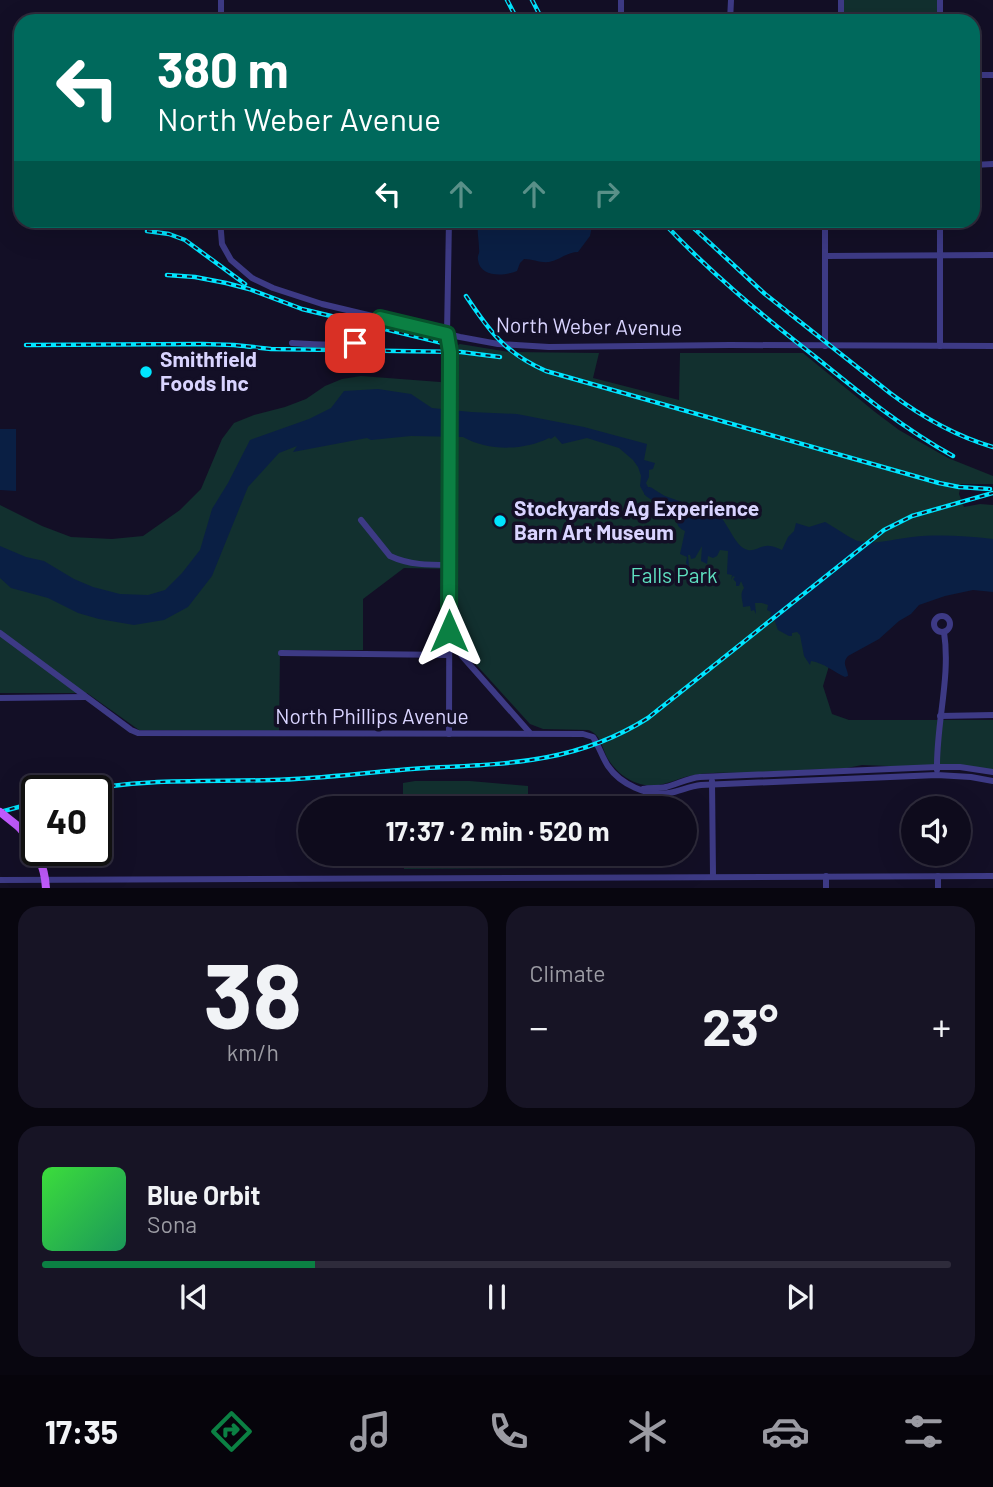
<!DOCTYPE html>
<meta charset="utf-8">
<style>
:root{--surface:#0e0b1c;--page:#171425;--text:#f1f3f6;--muted:#9b9ba3;--line:#2e2b3b;--accent:#0b8043}
body{margin:0;font-family:Barlow,sans-serif;background:var(--page);color:var(--text);height:100vh;display:flex;flex-direction:column;font-size:26px;white-space:nowrap}
*{box-sizing:border-box;margin:0}
p{font-size:23px;color:var(--muted)}
.icon{flex:none;width:38px;height:38px;fill:none;stroke:currentColor;stroke-width:2;stroke-linecap:round;stroke-linejoin:round}
.map{position:relative;height:888px;overflow:hidden}
.drawer{display:flex;flex-direction:column;gap:18px;padding:18px;background:#08060f;flex:1}
.drawer>*{flex:none}
.hud{position:absolute;left:14px;top:14px;width:966px;height:214px;border-radius:21px;box-shadow:0 7px 28px #0002,0 0 0 2px var(--line);background:#00695c;color:#fff;overflow:hidden}
.tools{position:absolute;left:901px;top:796px;display:grid;gap:14px}
.tools a{display:grid;place-items:center;width:70px;height:70px;border-radius:50%;background:var(--surface);box-shadow:0 7px 28px #0002,0 0 0 2px var(--line);font-size:35px}
.speed{position:absolute;left:21px;top:775px;display:flex;gap:14px;font-size:35px;font-weight:700;text-align:center}
.speed>*{display:grid;place-content:center;width:91px;height:91px;border-radius:50%;background:var(--surface);box-shadow:0 7px 28px #0002,0 0 0 2px var(--line);line-height:1}
.speed .limit{border:4px solid #111;border-radius:10px;background:#fff;color:#111}
.pin{position:absolute;display:grid;place-items:center;width:60px;height:60px;color:#fff;margin:-30px;border-radius:14px;box-shadow:0 4px 10px #0006}
.me{position:absolute;width:77px;margin:-38px;rotate:0deg;stroke-linejoin:round;filter:drop-shadow(0 0 5px #0008)}
.turn{display:flex;align-items:center;gap:24px;height:147px;padding:0 28px;font-size:32px}
.turn .icon{width:91px;height:91px;stroke-width:2.5}
.turn b{display:block;font-size:49px;line-height:60px}
.lanes{display:flex;align-items:center;height:66px;padding:0 28px;background:#0003;justify-content:center;gap:35px;direction:ltr}
.lanes .off{opacity:.35}
.big{font-size:52px;font-weight:700;line-height:1.1}
.drawer .widget{flex:1;display:flex;flex-direction:column;justify-content:center;gap:10px;min-width:0;padding:0 24px;border-radius:21px;background:var(--page)}
.drawer .dial{align-items:center;gap:0}
.dial b{font-size:91px;line-height:1}
.song{display:flex;align-items:center;gap:21px}
.cover{width:84px;height:84px;border-radius:10px;background:linear-gradient(135deg,hsl(120 70% 55%),hsl(150 70% 35%))}
.played{height:7px;border-radius:4px;background:linear-gradient(90deg,var(--accent) 30%,var(--line) 30%)}
.keys{display:flex;justify-content:space-around;direction:ltr}
.heat{display:flex;justify-content:space-between;align-items:center;font-size:38px;direction:ltr}
.drawer .tiles{flex:1;display:grid;gap:18px;grid-template-columns:1fr 1fr}
.widget:last-child{grid-column:span 2}
.trip{position:absolute;left:298px;top:796px;width:399px;height:70px;border-radius:35px;background:var(--surface);box-shadow:0 7px 28px #0002,0 0 0 2px var(--line);font-weight:700;line-height:70px;text-align:center}
.tab-bar{display:flex;height:112px;justify-content:space-around;align-items:center;background:#06040b;color:var(--muted)}
.tab-bar .icon{width:49px;height:49px}
.tab-bar .active{color:var(--accent)}
.tab-bar b{font-size:32px;color:var(--text)}
.map>svg:first-child{display:block}
.green{fill:#12302f}
.water{fill:#0a1f44}
.lines{fill:none;stroke-linecap:round;stroke-linejoin:round}
.river{stroke:#0a1f44;stroke-width:10}
.minor{stroke:#3d3a85;stroke-width:6}
.major{stroke:#c25bff;stroke-width:8}
.rail-casing{stroke:#00e5ff;stroke-width:4.5}
.rail{stroke:#130f26;stroke-width:2;stroke-dasharray:5;stroke-linecap:butt}
.major-bridge{stroke:#c25bff;stroke-width:8}
.route-casing{stroke:#07532c;stroke-width:18}
.route{stroke:#0b8043;stroke-width:12}
.poi-dot{fill:#00e5ff;stroke:#130f26;stroke-width:2.5}
.labels{text-anchor:middle;stroke-width:7;stroke-linejoin:round;paint-order:stroke}
.street-label{font-size:21px;fill:#d9d4ff;stroke:#130f26}
.poi-label{font-size:21px;font-weight:bold;fill:#d9d4ff;stroke:#130f26;text-anchor:start}
.park-label{font-size:21px;fill:#5fe0c0;stroke:#130f26}
</style>
<div class="map">
<svg width="993" height="889" viewBox="0 0 993 889">
<rect width="100%" height="100%" fill="#130f26"/>
<g class="green">
<rect x="841" y="0" width="99" height="21"/>
<path d="M460,344L509,352L599,353L593,378L679,400L680,353H803L875,412L899,430L948,458L993,476V484H961L959,494L964,507L980,504L993,505V579L945,583L835,646L823,686L832,714L849,720H993V770L862,765L847,768C813,770 778,771 744,773C728,773 711,772 695,775C674,778 660,791 637,783C625,779 615,770 608,759C602,748 601,734 588,730L543,729L530,724L461,648L454,633L455,569L404,568L363,599V650H280L279,731L139,730L87,693H0V505L42,526L71,537L112,539L143,536L180,510L201,489L222,439L234,423L254,415L285,407L306,399L325,386L342,379L361,376L453,383V347Z"/>
<path d="M415,781H470L528,786V808H403V783Z"/>
<path d="M404,854H528L529,868L404,869Z"/>
</g>
<g class="water">
<path d="M479,221L593,220V221L590,236L578,252C567,252 560,260 549,262C540,263 533,259 524,259L520,263L517,271C505,276 480,278 478,260C477,255 480,254 479,249C479,238 476,231 479,221Z"/>
<path d="M378,389L411,394L432,408L471,412L517,414L584,427L647,444L644,460L655,463L653,469L649,470V477L646,483L648,487L665,496L682,502L690,516H699C721,494 729,542 745,549C753,553 758,547 766,546C772,545 777,548 782,550L788,537L794,531L796,523L809,527L825,522C833,526 851,539 858,541C876,545 894,539 912,537C939,534 966,536 993,539V592L973,590L945,596L919,605L911,614L899,621L879,639L848,656C841,664 848,668 848,676L845,677C834,672 824,663 811,661L810,665L804,656L800,635L797,632L792,633V636H789L778,630L774,619L770,618L771,612L767,610L768,605L762,603H755L756,614L754,610L751,611L750,606L743,607C743,600 739,595 744,588L741,581L739,586H736V582L733,579L735,577L733,576L731,580L732,575L727,574L728,551L720,550L717,556L713,558L708,556L707,564L701,561L702,546L695,558L691,559L690,555H688L689,567L686,563L687,557L680,554L685,531C683,530 681,529 679,527C675,521 678,516 670,515C671,504 668,501 658,497L656,498L649,493L645,495L640,486L641,476L638,467L633,460L619,448L587,438L562,444L555,436L551,439L549,438C523,451 488,451 463,437L411,436L371,440L367,438L293,452L297,446L279,453L248,487L212,576L188,607L164,620L134,625L99,619L78,613L48,598L11,588L0,578V546L26,557L44,561L74,579L93,587L120,594L148,595L165,590L182,573L200,550L212,509L228,483L250,440L309,419L331,408L344,391Z"/>
<path d="M0,429H16V491L0,490Z"/>
</g>
<g class="lines">
<path class="river" d="M649,492L680,513"/>
<g class="minor">
<path d="M841,0V21"/>
<path d="M940,0V21"/>
<path d="M221,21V0"/>
<path d="M621,21V0"/>
<path d="M730,21L731,0"/>
<path d="M973,75H993"/>
<path d="M973,165L993,164"/>
<path d="M220,220L222,244L231,260L252,278L273,288L322,304L460,337L498,344L549,347L730,345L993,346"/>
<path d="M449,220L447,334L450,352L449,734"/>
<path d="M825,220V346"/>
<path d="M940,220V346"/>
<path d="M826,256L993,255"/>
<path d="M292,343C308,344 359,348 371,338C376,333 379,325 381,318"/>
<path d="M361,520L390,556C409,565 429,565 449,565"/>
<circle cx="942" cy="624" r="8"/>
<path d="M0,633L131,730L138,733L583,734L593,737C599,746 602,757 608,766C620,784 648,797 669,793C680,791 690,786 701,785L937,775L971,777L993,781"/>
<path d="M451,636L455,645L462,656L530,733"/>
<path d="M281,653L449,655"/>
<path d="M0,698L85,697"/>
<path d="M940,716L993,715"/>
<path d="M937,770C936,724 951,677 944,632"/>
<path d="M712,781L713,876"/>
<path d="M643,789C650,787 658,789 666,787C678,784 688,778 700,777L937,767H960L993,772"/>
<path d="M826,876V889"/>
<path d="M938,876V889"/>
<path d="M0,880L993,876"/>
</g>
<path class="major" d="M19,827C35,845 45,864 46,889"/>
<g class="rail-casing">
<g id="rail">
<path d="M507,0L518,21"/>
<path d="M532,0L543,21"/>
<path d="M661,220C709,272 763,316 818,359C861,394 904,429 953,456"/>
<path d="M685,220L765,294L890,393C922,417 955,436 993,447"/>
<path d="M147,231L169,234L185,240L245,284"/>
<path d="M167,275L195,277L226,283L249,289L302,309L455,346"/>
<path d="M466,296C490,332 505,353 546,371L939,483L959,487L990,489"/>
<path d="M26,345L202,344L234,345L271,349L461,352L500,357"/>
<path d="M81,791C143,778 209,782 272,780C324,779 375,771 427,768C507,764 577,763 648,718L884,530L912,516L993,493"/>
<path d="M0,812L37,802"/>
</g>
</g>
<use href="#rail" class="rail"/>
<path class="major-bridge" d="M0,812L19,827"/>
</g>
<g class="lines">
<g class="route-casing">
<path id="route" d="M355,343C370,341 376,333 380,318L447,334L450,352L449,631"/>
</g>
<use href="#route" class="route"/>
</g>
<g class="poi-dot">
<circle cx="146" cy="372" r="7"/>
<circle cx="500" cy="521" r="7"/>
</g>
<g class="labels">
<g class="street-label">
<text transform="translate(589 327) rotate(1)" y="7">North Weber Avenue</text>
<text x="372" y="724">North Phillips Avenue</text>
</g>
<g class="poi-label">
<text x="160" y="367">Smithfield<tspan x="160" dy="24">Foods Inc</tspan></text>
<text x="514" y="516">Stockyards Ag Experience<tspan x="514" dy="24">Barn Art Museum</tspan></text>
</g>
<g class="park-label">
<text x="674" y="583">Falls Park</text>
</g>
</g>
</svg>
<div class="tools">
<a><svg class="icon" aria-label="sound" viewBox="0 0 24 24"><path d="M4 9h4l5-4v14l-5-4H4zM17 9q2 3 0 6"/></svg></a>
</div>
<div class="speed"><div class="limit">40</div></div>
<div class="pin" style="left:355px;top:343px;background:#d93025"><svg class="icon" aria-label="arrive" viewBox="0 0 24 24"><path d="M6 21V4h12l-3 4 3 4H6"/></svg></div>
<svg class="me" style="left:449px;top:631px" viewBox="-20 -20 40 40"><path d="M0-17L14 15 0 8-14 15z" fill="#0b8043" stroke="#fff" stroke-width="4"/></svg>
<div class="trip">17:37 · 2 min · 520 m</div>
<div class="hud">
<div class="turn"><svg class="icon" aria-label="left" viewBox="0 0 24 24"><path d="M17 20v-9H6M10 6l-5 5 5 5"/></svg><div><b>380 m</b>North Weber Avenue</div></div>
<div class="lanes"><svg class="icon" aria-label="left" viewBox="0 0 24 24"><path d="M17 20v-9H6M10 6l-5 5 5 5"/></svg><svg class="icon off" aria-label="ahead" viewBox="0 0 24 24"><path d="M12 20V5M6 11l6-6 6 6"/></svg><svg class="icon off" aria-label="ahead" viewBox="0 0 24 24"><path d="M12 20V5M6 11l6-6 6 6"/></svg><svg class="icon off" aria-label="right" viewBox="0 0 24 24"><path d="M7 20v-9h11M14 6l5 5-5 5"/></svg></div>
</div>
</div>
<section class="drawer">
<div class="tiles">
<div class="widget dial"><b>38</b><p>km/h</p></div>
<div class="widget"><p>Climate</p>
<div class="heat"><a>−</a><b class="big">23°</b><a>+</a></div>
</div>
<div class="widget">
<div class="song"><i class="cover"></i><div><b>Blue Orbit</b><p>Sona</p></div></div>
<div class="played"></div>
<div class="keys"><svg class="icon" aria-label="previous" viewBox="0 0 24 24"><path d="M18 5L8 12l10 7zM5 5v14"/></svg><svg class="icon" aria-label="pause" viewBox="0 0 24 24"><path d="M8 5v14M16 5v14"/></svg><svg class="icon" aria-label="next" viewBox="0 0 24 24"><path d="M6 5l10 7-10 7zM19 5v14"/></svg></div>
</div>
</div>
</section>
<nav class="tab-bar">
<b>17:35</b>
<svg class="icon active" aria-label="directions" viewBox="0 0 24 24"><path d="M12 3l9 9-9 9-9-9zM9 14v-3h6M13 9l2 2-2 2"/></svg>
<svg class="icon" aria-label="music" viewBox="0 0 24 24"><path d="M9 18V5l10-2v13"/><circle cx="6" cy="18" r="3"/><circle cx="16" cy="16" r="3"/></svg>
<svg class="icon" aria-label="phone" viewBox="0 0 24 24"><path d="M5 4h4l2 5-3 2q2 4 5 5l2-3 5 2v4C11 20 4 13 5 4z"/></svg>
<svg class="icon" aria-label="climate" viewBox="0 0 24 24"><path d="M12 3v18M4 7l16 10M4 17L20 7"/></svg>
<svg class="icon" aria-label="car" viewBox="0 0 24 24"><path d="M5 17H2v-5l4-1 3-4h7l3 4 3 1v5h-3M9 17h6M6 11h13"/><circle cx="7" cy="17" r="2"/><circle cx="17" cy="17" r="2"/></svg>
<svg class="icon" aria-label="filters" viewBox="0 0 24 24"><path d="M4 7h16M4 17h16"/><circle cx="9" cy="7" r="2"/><circle cx="15" cy="17" r="2"/></svg>
</nav>
